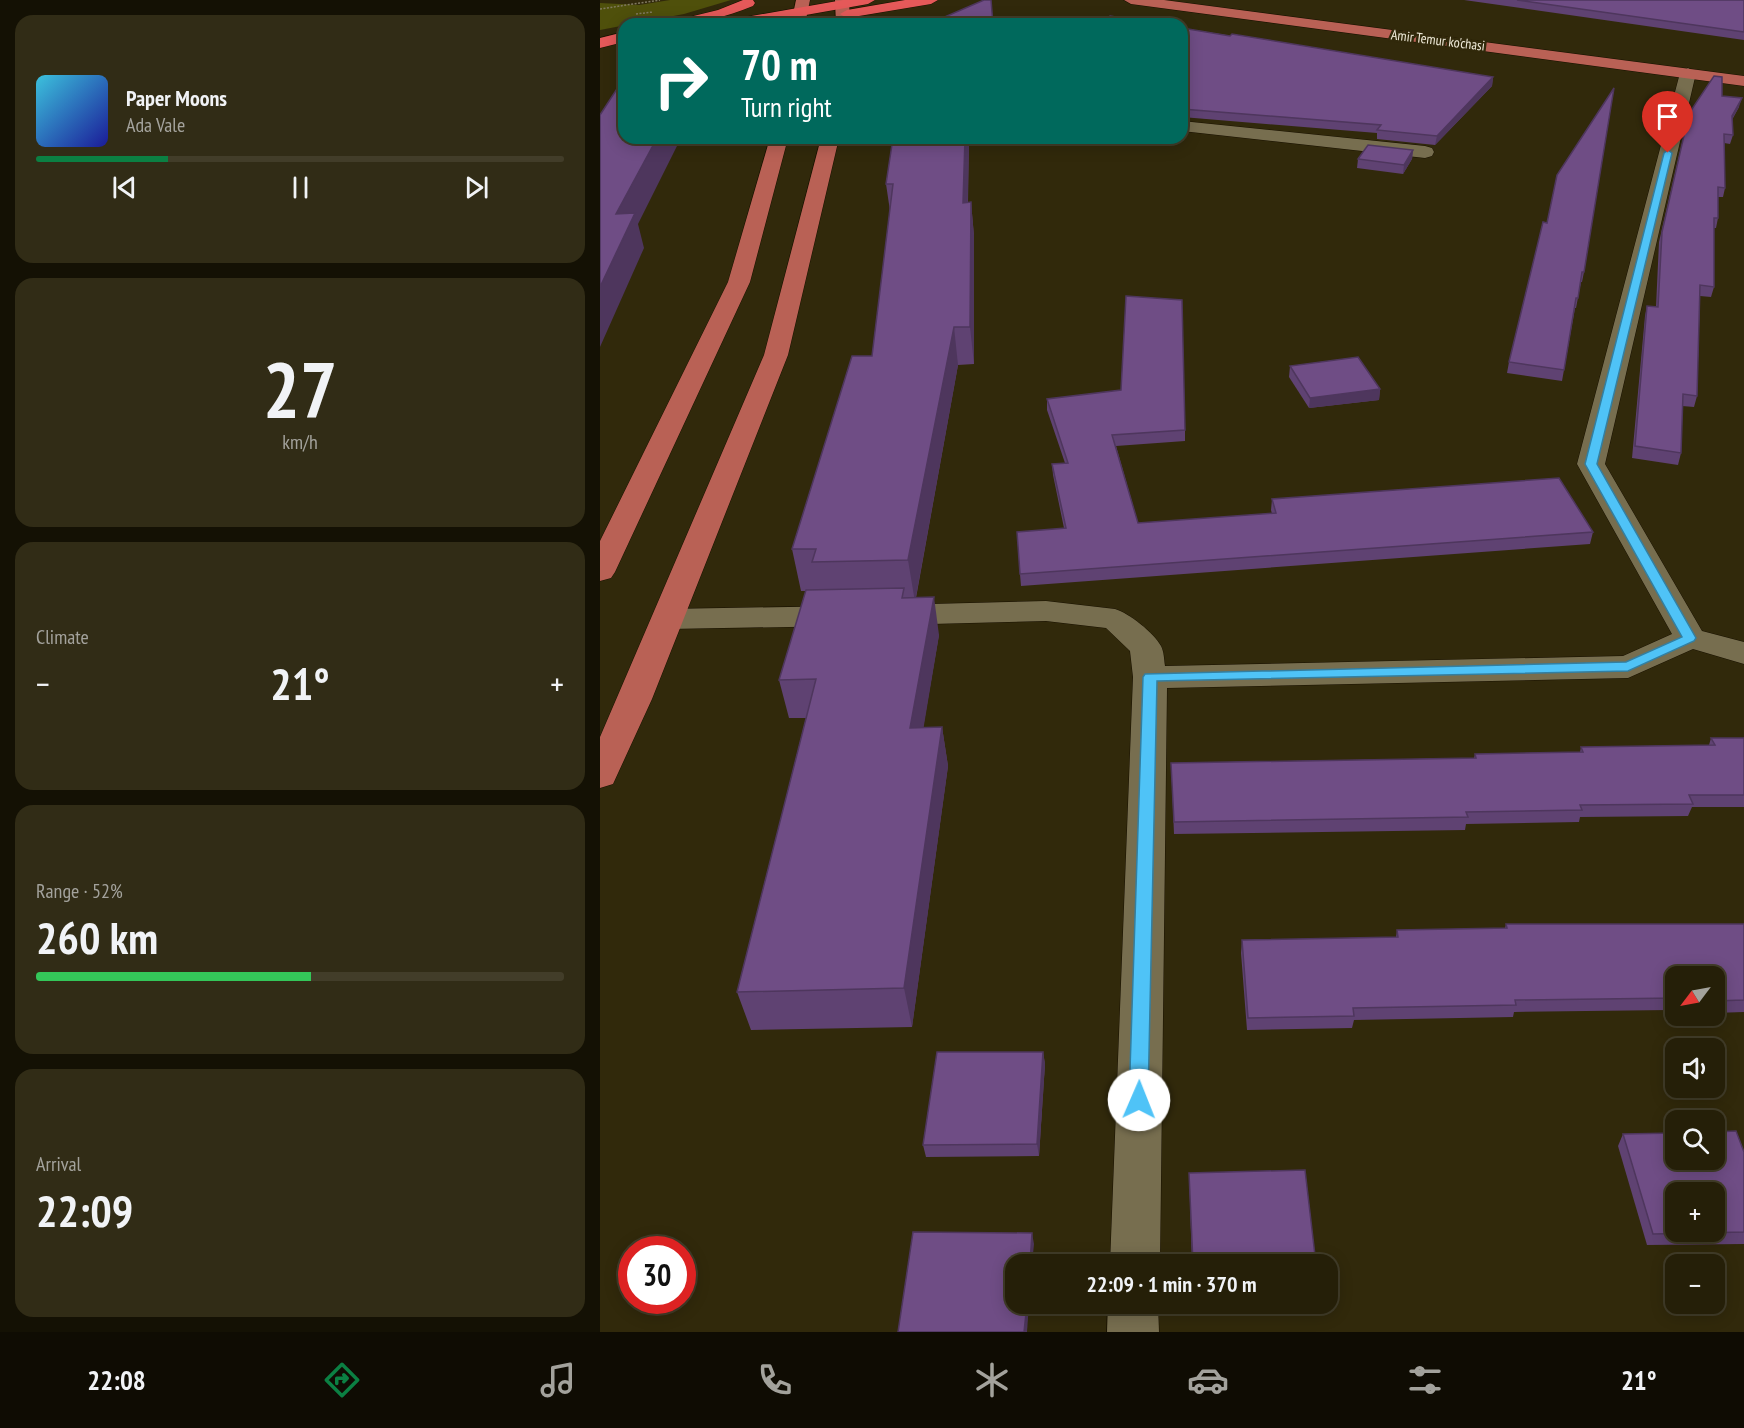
<!DOCTYPE html>
<meta charset="utf-8">
<style>
:root{--surface:#251f08;--page:#312c16;--text:#f1f3f6;--muted:#a3a29c;--line:#423d29;--accent:#0b8043}
body{margin:0;font-family:"PT Sans Narrow",sans-serif;background:var(--page);color:var(--text);height:100vh;display:flex;flex-direction:column;font-size:22px;white-space:nowrap}
*{box-sizing:border-box;margin:0}
p{font-size:20px;color:var(--muted)}
.icon{flex:none;width:33px;height:33px;fill:none;stroke:currentColor;stroke-width:2;stroke-linecap:round;stroke-linejoin:round}
.map{position:relative;flex:1;overflow:hidden}
.details{display:flex;flex-direction:column;gap:15px;padding:15px;background:#141104;width:600px}
.details>*{flex:none}
.top-card{position:absolute;left:18px;top:18px;width:570px;height:126px;border-radius:18px;box-shadow:0 3px 15px #0003,0 0 0 2px var(--line);background:#00695c;color:#fff;overflow:hidden}
.needle{width:39px;rotate:238deg}
.fabs{position:absolute;left:1065px;top:966px;display:grid;gap:12px}
.fabs a{display:grid;place-items:center;width:60px;height:60px;border-radius:12px;background:var(--surface);box-shadow:0 3px 15px #0003,0 0 0 2px var(--line);font-size:30px}
.speed{position:absolute;left:18px;top:1236px;display:flex;gap:12px;font-size:30px;font-weight:700;text-align:center}
.speed>*{display:grid;place-content:center;width:78px;height:78px;border-radius:50%;background:var(--surface);box-shadow:0 3px 15px #0003,0 0 0 2px var(--line);line-height:1}
.speed .limit{border:9px solid #d22;background:#fff;color:#111}
.pin{position:absolute;display:grid;place-items:center;width:51px;height:51px;color:#fff;margin:-62px -26px;border-radius:50% 50% 50% 0;rotate:-45deg;box-shadow:0 0 6px #0007}
.pin .icon{rotate:45deg}
.me{position:absolute;width:66px;margin:-33px;rotate:1deg;stroke-linejoin:round;filter:drop-shadow(0 0 4px #0008)}
.turn{display:flex;align-items:center;gap:21px;height:126px;padding:0 24px;font-size:27px}
.turn .icon{width:78px;height:78px;stroke-width:2.5}
.turn b{display:block;font-size:42px;line-height:51px}
.big{font-size:45px;font-weight:800;line-height:1.1}
.details .widget{flex:1;display:flex;flex-direction:column;justify-content:center;gap:9px;min-width:0;padding:0 21px;border-radius:18px;background:var(--page)}
.details .dial{align-items:center;gap:0}
.dial b{font-size:78px;line-height:1}
.song{display:flex;align-items:center;gap:18px}
.cover{width:72px;height:72px;border-radius:9px;background:linear-gradient(135deg,hsl(190 70% 55%),hsl(240 70% 35%))}
.played{height:6px;border-radius:3px;background:linear-gradient(90deg,var(--accent) 25%,var(--line) 25%)}
.keys{display:flex;justify-content:space-around;direction:ltr}
.heat{display:flex;justify-content:space-between;align-items:center;font-size:33px;direction:ltr}
.charge{height:9px;border-radius:4px;background:linear-gradient(90deg,#34c759 52%,var(--line) 0)}
.trip{position:absolute;left:405px;top:1254px;width:333px;height:60px;border-radius:18px;background:var(--surface);box-shadow:0 3px 15px #0003,0 0 0 2px var(--line);font-weight:800;line-height:60px;text-align:center}
.tabs{display:flex;height:96px;justify-content:space-around;align-items:center;background:#0f0c03;color:var(--muted)}
.tabs .icon{width:42px;height:42px}
.tabs .on{color:var(--accent)}
.tabs b{font-size:27px;color:var(--text)}
main{display:flex;flex:1;min-height:0}
.map>svg:first-child{display:block}
.green{fill:#4f500b}
.lines{fill:none;stroke-linecap:round;stroke-linejoin:round}
.minor-casing{stroke:#191100;stroke-width:1}
.major-casing{stroke:#191100;stroke-width:1}
.highway-casing{stroke:#191100;stroke-width:1}
.path{stroke:#807960;stroke-width:1.5;stroke-dasharray:2 1.5;stroke-linecap:butt}
.minor{fill:#776e4f;fill-rule:evenodd}
.major{fill:#b96155;fill-rule:evenodd}
.highway{fill:#e55959;fill-rule:evenodd}
.wall{fill:#5f4272}
.shaded-wall{fill:#4e365d}
.building{fill:#6f4d85;stroke:#4e365d;stroke-width:1.5;fill-rule:evenodd}
.route{fill:#4fc3f7;stroke:#337fa1;stroke-width:1.5}
.labels{text-anchor:middle;stroke-width:5;stroke-linejoin:round;paint-order:stroke}
.far-street-label{font-size:14px;fill:#f1ecdb;stroke:#31290b}
</style>
<main>
<section class="details">
<div class="widget">
<div class="song"><i class="cover"></i><div><b>Paper Moons</b><p>Ada Vale</p></div></div>
<div class="played"></div>
<div class="keys"><svg class="icon" aria-label="previous" viewBox="0 0 24 24"><path d="M18 5L8 12l10 7zM5 5v14"/></svg><svg class="icon" aria-label="pause" viewBox="0 0 24 24"><path d="M8 5v14M16 5v14"/></svg><svg class="icon" aria-label="next" viewBox="0 0 24 24"><path d="M6 5l10 7-10 7zM19 5v14"/></svg></div>
</div>
<div class="widget dial"><b>27</b><p>km/h</p></div>
<div class="widget"><p>Climate</p>
<div class="heat"><a>−</a><b class="big">21°</b><a>+</a></div>
</div>
<div class="widget"><p>Range · 52%</p><b class="big">260 km</b><div class="charge"></div></div>
<div class="widget"><p>Arrival</p><b class="big">22:09</b></div>
</section>
<div class="map">
<svg width="1144" height="1332" viewBox="0 0 1144 1332">
<rect width="100%" height="100%" fill="#31290b"/>
<path class="green" d="M70,0H131L84,14L0,30V3L39,5Z"/>
<g class="lines">
<g class="minor-casing">
<g id="minor">
<path d="M1088,68L1096,73L1005,464L1102,631L1144,642V664L1093,649L1028,678L567,688L560,1264H510L533,677L530,651L506,628L446,621L292,625L281,622L276,615L281,608L292,605L446,601L515,609C529,613 554,633 561,646C564,652 564,659 565,666L1023,656L1072,634L977,464L1080,73Z"/>
<path d="M582,121L825,146L832,148L834,152L832,156L825,158L582,131Z"/>
<path d="M243,606L254,609L259,616L254,623L243,626L68,629L57,626L52,619L57,612L68,609Z"/>
<path d="M508,1304H558L559,1332H507Z"/>
</g>
</g>
<g class="major-casing">
<g id="major">
<path d="M196,0H210L205,24H191Z"/>
<path d="M235,0H249L250,24H236Z"/>
<path d="M524,0H564L1144,76V86L531,4Z"/>
<path d="M170,138H188L150,282L15,572L11,578L0,581V541L128,282Z"/>
<path d="M221,138H239L188,355L52,699L13,784L0,788V737L164,355Z"/>
</g>
</g>
<g class="highway-casing">
<g id="highway">
<path d="M143,0H153L155,3L153,6C125,17 101,24 71,24L73,21L118,10Z"/>
<path d="M243,0H275L268,4L155,24H122L129,20Z"/>
<path d="M305,0H338L331,4L247,18L240,14L247,10Z"/>
<path d="M24,32V42L0,48V38Z"/>
</g>
</g>
<g class="path">
<path d="M0,9L60,0"/>
<path d="M36,14L53,12"/>
</g>
<use href="#minor" class="minor"/>
<use href="#major" class="major"/>
<use href="#highway" class="highway"/>
</g>
<g class="wall">
<path d="M864,0H1144V40Z"/>
<path d="M582,28L893,77L892,86L835,145L777,139V133L582,117Z"/>
<path d="M1122,96L1139,107L1132,120L1133,135L1130,144L1124,143L1125,188L1123,197H1118V218L1116,228H1114V287L1111,297L1100,296L1097,396L1094,407L1082,406L1081,453L1078,465L1032,458L1045,316L1047,306L1056,307L1059,242L1090,109H1092Z"/>
<path d="M293,138H369L368,202H371L374,236V364L358,365L316,598L339,635L323,728L342,727L348,766L312,1027L151,1030L137,992L206,718H189L179,680L206,591H201L192,549L272,356L290,211L286,184Z"/>
<path d="M813,150L812,159L803,174L757,168L758,159Z"/>
<path d="M947,223L984,272L982,282H981L976,308H975L962,381L907,373L909,362Z"/>
<path d="M690,366L780,389L779,400L709,408L689,377Z"/>
<path d="M447,399L585,430V441L516,446L538,523L672,514L671,510L672,499L993,532L990,544L421,586L420,574L464,528L453,475L452,464L465,463L447,410Z"/>
<path d="M1111,738H1144V807H1092L1088,816L980,817L979,822L866,824L865,830L574,834L571,763L874,758L875,754L980,752L981,747L1109,745Z"/>
<path d="M906,924H1144V1012L1114,1013V976H1076V1013H1072L1070,1010L914,1012L913,1017L754,1020L752,1028L647,1030L641,953L642,940L796,937L797,930L905,928Z"/>
<path d="M443,1052L445,1064L439,1156L326,1157L323,1145Z"/>
<path d="M1023,1134L1144,1152V1244L1047,1245L1018,1146Z"/>
<path d="M589,1173L716,1264H592Z"/>
</g>
<g class="shaded-wall">
<path d="M893,77L892,86L835,145L837,136Z"/>
<path d="M1142,98L1139,107L1129,124L1132,116Z"/>
<path d="M57,138H81L38,224L44,248L0,347V287L16,214Z"/>
<path d="M365,138H369L367,237L363,203Z"/>
<path d="M813,150L812,159L803,174L804,165Z"/>
<path d="M371,202L374,236V364L370,327Z"/>
<path d="M354,327L358,365L315,602L308,560Z"/>
<path d="M780,389L779,400L709,408L710,398Z"/>
<path d="M334,597L339,635L317,767L310,728Z"/>
<path d="M342,727L348,766L312,1027L304,988Z"/>
<path d="M443,1052L445,1064L439,1156L437,1144Z"/>
<path d="M432,1233L434,1244L432,1264H430Z"/>
<path d="M427,1304H429L427,1332H424Z"/>
</g>
<g class="building">
<path d="M384,0H391L393,24H333V22Z"/>
<path d="M917,0H1144V32Z"/>
<path d="M510,16L558,24H503Z"/>
<path d="M582,28L630,36L632,34L893,77L837,136L777,130L781,125L582,109Z"/>
<path d="M1114,76L1122,77V96L1142,98L1132,116L1133,135L1124,134L1125,188L1118,187V218H1114V287L1100,285L1097,396L1083,394L1081,453L1035,446L1047,306L1058,307L1062,232L1090,109H1092Z"/>
<path d="M24,78V138H57L16,214L35,213L0,287V115Z"/>
<path d="M1014,88L984,272H982L978,298H976L964,370L909,362L943,222L947,223L957,175Z"/>
<path d="M293,138H365L363,203L371,202L370,327H354L308,560L212,562L216,549H192L252,356H272L293,184H286Z"/>
<path d="M768,145L813,150L804,165L758,159Z"/>
<path d="M526,296L582,300L585,430L512,435L538,523L676,513L672,499L959,478L993,532L420,574L417,532L466,528L452,464L468,463L447,399L521,390Z"/>
<path d="M758,357L780,389L710,398L690,366Z"/>
<path d="M304,588L302,598L334,597L310,728L342,727L304,988L137,992L216,679L179,680L206,590Z"/>
<path d="M1111,738H1144V795H1089L1093,804L980,805L982,810L866,812L868,817L574,822L571,763L876,758L875,754L983,752L981,747L1115,745Z"/>
<path d="M906,924H1144V1000L1114,1001V976H1076V998L915,1000L916,1005L753,1008L754,1016L648,1018L642,940L798,937L797,930L907,928Z"/>
<path d="M337,1052H443L437,1144L323,1145Z"/>
<path d="M1136,1131L1144,1152V1232L1053,1234L1023,1134L1076,1133V1160H1114V1132ZM1076,1192H1114V1232H1076Z"/>
<path d="M705,1170L716,1264H593L589,1173Z"/>
<path d="M313,1232L432,1233L430,1264H416V1304H427L424,1332H298Z"/>
</g>
<path class="route" d="M1068,150L1072,153L997,464L1096,638L1094,641L1028,671L557,681L548,1100L545,1106L539,1108L532,1106L529,1100L543,677L545,674L1026,662L1082,637L985,464L1064,153Z"/>
<g class="labels">
<g class="far-street-label">
<text transform="translate(838 40) rotate(7)" y="5">Amir Temur ko'chasi</text>
</g>
</g>
</svg>
<div class="fabs">
<a><svg class="needle" viewBox="-14 -14 28 28"><path d="M0-13l5 13h-10z" fill="#e53935"/><path d="M0 13l5-13h-10z" fill="#a3a29c"/></svg></a>
<a><svg class="icon" aria-label="sound" viewBox="0 0 24 24"><path d="M4 9h4l5-4v14l-5-4H4zM17 9q2 3 0 6"/></svg></a>
<a><svg class="icon" aria-label="search" viewBox="0 0 24 24"><circle cx="10" cy="10" r="6"/><path d="M15 15l6 6"/></svg></a>
<a>+</a>
<a>−</a>
</div>
<div class="speed"><div class="limit">30</div></div>
<div class="pin" style="left:1068px;top:153px;background:#d93025"><svg class="icon" aria-label="arrive" viewBox="0 0 24 24"><path d="M6 21V4h12l-3 4 3 4H6"/></svg></div>
<svg class="me" style="left:539px;top:1100px" viewBox="-20 -20 40 40"><circle r="19" fill="#fff"/><path d="M0-13L10 11 0 6-10 11z" fill="#4fc3f7"/></svg>
<div class="trip">22:09 · 1 min · 370 m</div>
<div class="top-card">
<div class="turn"><svg class="icon" aria-label="right" viewBox="0 0 24 24"><path d="M7 20v-9h11M14 6l5 5-5 5"/></svg><div><b>70 m</b>Turn right</div></div>
</div>
</div>
</main>
<nav class="tabs">
<b>22:08</b>
<svg class="icon on" aria-label="directions" viewBox="0 0 24 24"><path d="M12 3l9 9-9 9-9-9zM9 14v-3h6M13 9l2 2-2 2"/></svg>
<svg class="icon" aria-label="music" viewBox="0 0 24 24"><path d="M9 18V5l10-2v13"/><circle cx="6" cy="18" r="3"/><circle cx="16" cy="16" r="3"/></svg>
<svg class="icon" aria-label="phone" viewBox="0 0 24 24"><path d="M5 4h4l2 5-3 2q2 4 5 5l2-3 5 2v4C11 20 4 13 5 4z"/></svg>
<svg class="icon" aria-label="climate" viewBox="0 0 24 24"><path d="M12 3v18M4 7l16 10M4 17L20 7"/></svg>
<svg class="icon" aria-label="car" viewBox="0 0 24 24"><path d="M5 17H2v-5l4-1 3-4h7l3 4 3 1v5h-3M9 17h6M6 11h13"/><circle cx="7" cy="17" r="2"/><circle cx="17" cy="17" r="2"/></svg>
<svg class="icon" aria-label="filters" viewBox="0 0 24 24"><path d="M4 7h16M4 17h16"/><circle cx="9" cy="7" r="2"/><circle cx="15" cy="17" r="2"/></svg>
<b>21°</b>
</nav>
